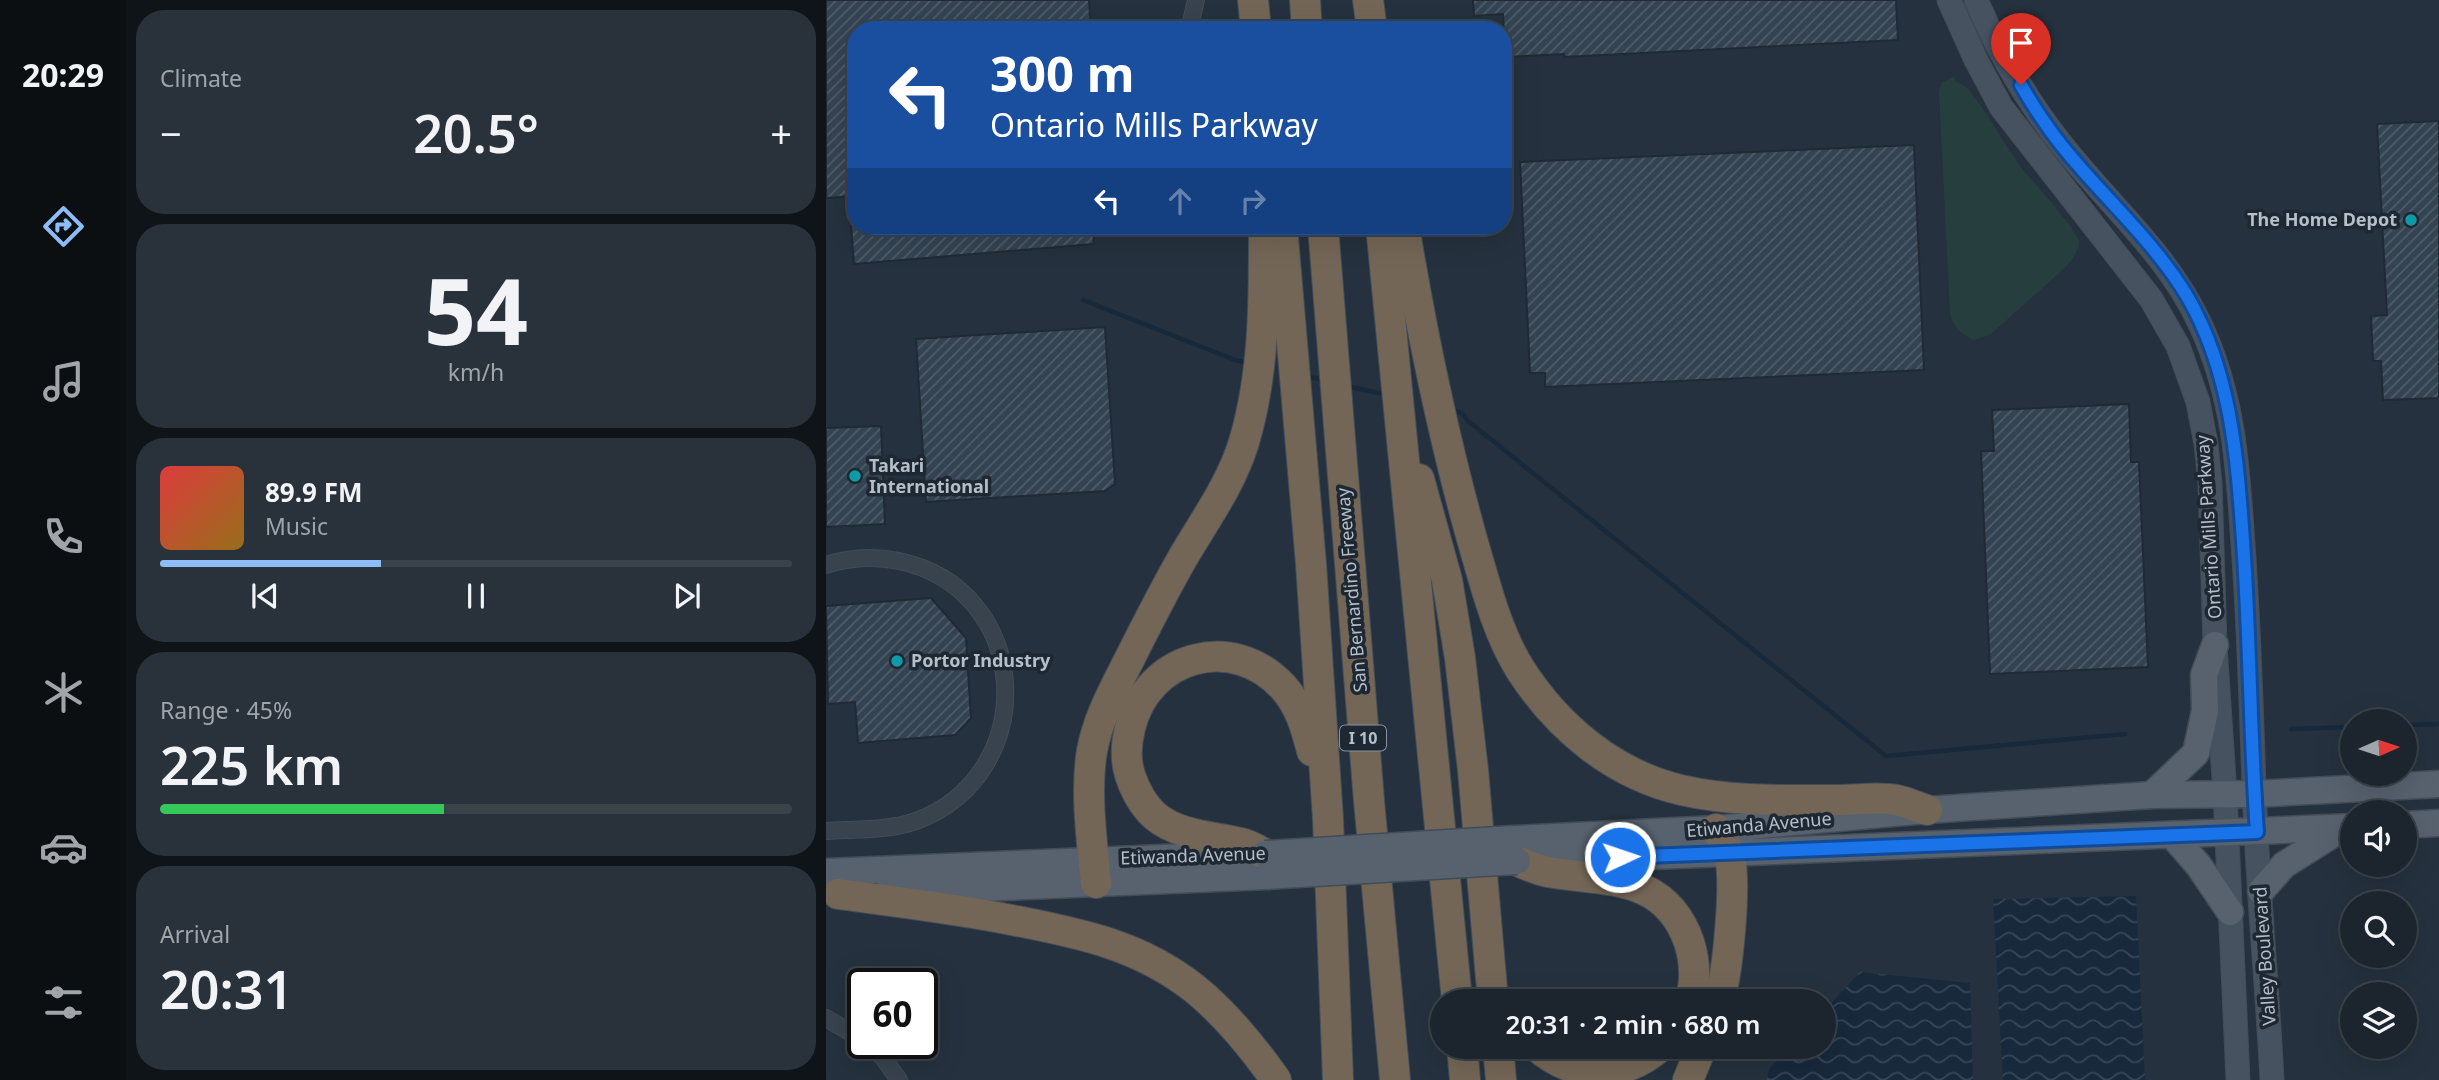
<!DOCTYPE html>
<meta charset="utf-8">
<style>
:root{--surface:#1c252e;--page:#29313a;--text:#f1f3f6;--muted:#a0a5aa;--line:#3a424a;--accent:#8dbcf6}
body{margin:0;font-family:"Noto Sans",sans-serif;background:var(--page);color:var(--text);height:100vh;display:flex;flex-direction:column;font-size:26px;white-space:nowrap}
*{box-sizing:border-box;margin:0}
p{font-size:23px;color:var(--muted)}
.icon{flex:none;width:38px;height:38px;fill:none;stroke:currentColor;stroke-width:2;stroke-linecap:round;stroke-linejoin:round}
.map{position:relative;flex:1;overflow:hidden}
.details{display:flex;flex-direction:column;gap:10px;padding:10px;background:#0f1419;width:700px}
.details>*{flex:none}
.banner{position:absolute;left:21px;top:21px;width:665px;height:214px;border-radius:28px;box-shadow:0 7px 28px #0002,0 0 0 2px var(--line);background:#1a4fa0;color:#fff;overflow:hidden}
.needle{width:46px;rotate:87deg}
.fabs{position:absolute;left:1514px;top:709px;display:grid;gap:14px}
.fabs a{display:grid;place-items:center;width:77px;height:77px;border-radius:50%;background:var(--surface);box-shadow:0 7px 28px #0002,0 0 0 2px var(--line);font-size:35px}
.speed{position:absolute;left:21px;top:968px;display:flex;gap:14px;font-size:35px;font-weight:700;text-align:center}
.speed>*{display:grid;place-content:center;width:91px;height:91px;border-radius:50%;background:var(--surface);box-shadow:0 7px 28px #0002,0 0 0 2px var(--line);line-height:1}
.speed .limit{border:4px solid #111;border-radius:10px;background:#fff;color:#111}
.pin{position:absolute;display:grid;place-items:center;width:60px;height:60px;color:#fff;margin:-72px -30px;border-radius:50% 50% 50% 0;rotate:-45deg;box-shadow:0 0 7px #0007}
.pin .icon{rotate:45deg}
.me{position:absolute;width:77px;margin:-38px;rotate:87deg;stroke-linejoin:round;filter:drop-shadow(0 0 5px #0008)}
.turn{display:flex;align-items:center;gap:24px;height:147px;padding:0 28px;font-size:32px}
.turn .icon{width:91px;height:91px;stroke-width:2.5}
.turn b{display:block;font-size:49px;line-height:60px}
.lanes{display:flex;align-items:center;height:66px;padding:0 28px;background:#0003;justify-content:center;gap:35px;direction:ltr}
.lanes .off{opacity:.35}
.big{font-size:52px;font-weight:600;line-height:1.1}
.details .widget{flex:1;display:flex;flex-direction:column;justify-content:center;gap:10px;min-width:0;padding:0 24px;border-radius:28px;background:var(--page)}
.details .dial{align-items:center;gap:0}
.dial b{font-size:91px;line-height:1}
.song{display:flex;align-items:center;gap:21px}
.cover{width:84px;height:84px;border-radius:10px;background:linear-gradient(135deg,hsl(0 70% 55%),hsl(40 70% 35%))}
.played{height:7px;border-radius:4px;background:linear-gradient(90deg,var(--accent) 35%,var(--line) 35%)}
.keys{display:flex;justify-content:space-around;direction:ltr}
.heat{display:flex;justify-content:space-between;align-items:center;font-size:38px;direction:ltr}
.charge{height:10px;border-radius:5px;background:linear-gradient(90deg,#34c759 45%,var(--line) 0)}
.trip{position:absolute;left:604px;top:989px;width:406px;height:70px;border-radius:35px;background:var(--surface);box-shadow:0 7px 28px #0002,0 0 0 2px var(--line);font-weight:600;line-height:70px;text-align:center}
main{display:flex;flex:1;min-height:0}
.menu{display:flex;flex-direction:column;width:126px;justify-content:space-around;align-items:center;background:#0b0f12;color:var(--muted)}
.menu .icon{width:49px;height:49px}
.menu .current{color:var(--accent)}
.menu b{font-size:32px;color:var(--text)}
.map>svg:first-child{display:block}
.grass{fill:#273e3f}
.water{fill:url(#water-waves)}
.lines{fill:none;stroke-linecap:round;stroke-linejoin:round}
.stream{stroke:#18293c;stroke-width:4.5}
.building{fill:url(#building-hatch);stroke:#202a35;stroke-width:2}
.street-casing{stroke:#424c57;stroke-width:18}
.secondary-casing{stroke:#424c57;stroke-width:25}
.primary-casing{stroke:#424c57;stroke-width:29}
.highway-casing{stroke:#444e59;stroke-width:32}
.street{stroke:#39434e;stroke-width:16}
.secondary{stroke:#475261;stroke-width:23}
.primary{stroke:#57626e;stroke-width:26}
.highway{stroke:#746656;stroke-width:30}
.primary-bridge-casing{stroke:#424c57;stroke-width:29;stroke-linecap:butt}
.primary-bridge{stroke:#57626e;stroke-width:26}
.route-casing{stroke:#114b97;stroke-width:18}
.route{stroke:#1a73e8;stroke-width:12}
.culture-dot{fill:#0f9aa8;stroke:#1e2833;stroke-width:2.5}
.labels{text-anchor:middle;stroke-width:7;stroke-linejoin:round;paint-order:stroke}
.shield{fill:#1e2833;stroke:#88919c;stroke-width:2}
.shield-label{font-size:16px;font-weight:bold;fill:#b5bec9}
.poi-label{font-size:18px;font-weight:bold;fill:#b5bec9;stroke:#1e2833;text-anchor:start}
.street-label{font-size:18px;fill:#b5bec9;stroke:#1e2833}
</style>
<main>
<nav class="menu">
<b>20:29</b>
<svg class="icon current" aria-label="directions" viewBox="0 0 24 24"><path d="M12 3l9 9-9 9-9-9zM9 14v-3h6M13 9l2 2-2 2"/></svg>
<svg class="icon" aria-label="music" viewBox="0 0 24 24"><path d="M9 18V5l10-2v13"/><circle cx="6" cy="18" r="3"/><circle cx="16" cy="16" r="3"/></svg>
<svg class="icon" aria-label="phone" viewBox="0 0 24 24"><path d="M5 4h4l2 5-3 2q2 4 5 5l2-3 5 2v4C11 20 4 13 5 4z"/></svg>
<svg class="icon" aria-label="climate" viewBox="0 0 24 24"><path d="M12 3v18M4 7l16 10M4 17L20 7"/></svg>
<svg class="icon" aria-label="car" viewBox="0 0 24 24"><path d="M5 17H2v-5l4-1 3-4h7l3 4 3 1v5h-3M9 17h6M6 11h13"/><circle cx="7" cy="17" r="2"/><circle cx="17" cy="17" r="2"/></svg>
<svg class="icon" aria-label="filters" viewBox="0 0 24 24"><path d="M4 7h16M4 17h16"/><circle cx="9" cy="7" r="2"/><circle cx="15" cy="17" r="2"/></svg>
</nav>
<section class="details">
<div class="widget"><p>Climate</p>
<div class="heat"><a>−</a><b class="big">20.5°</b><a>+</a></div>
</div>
<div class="widget dial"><b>54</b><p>km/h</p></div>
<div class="widget">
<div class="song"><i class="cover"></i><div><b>89.9 FM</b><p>Music</p></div></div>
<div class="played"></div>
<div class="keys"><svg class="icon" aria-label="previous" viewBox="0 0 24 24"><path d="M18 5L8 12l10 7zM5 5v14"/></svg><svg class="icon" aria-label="pause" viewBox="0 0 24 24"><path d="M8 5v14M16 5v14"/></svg><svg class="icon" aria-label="next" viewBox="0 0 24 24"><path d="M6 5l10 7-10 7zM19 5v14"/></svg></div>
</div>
<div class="widget"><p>Range · 45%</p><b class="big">225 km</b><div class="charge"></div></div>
<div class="widget"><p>Arrival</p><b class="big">20:31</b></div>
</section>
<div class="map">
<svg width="1613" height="1080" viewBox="0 0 1613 1080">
<defs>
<pattern id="water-waves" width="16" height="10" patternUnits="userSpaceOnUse" patternTransform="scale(1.75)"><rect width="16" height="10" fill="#18293c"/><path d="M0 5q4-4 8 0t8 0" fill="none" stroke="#374657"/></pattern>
<pattern id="building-hatch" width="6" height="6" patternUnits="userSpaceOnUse" patternTransform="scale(1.75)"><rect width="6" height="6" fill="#344352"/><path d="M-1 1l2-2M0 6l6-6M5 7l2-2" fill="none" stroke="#4f5c6a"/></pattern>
</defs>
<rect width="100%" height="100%" fill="#25313e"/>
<path class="grass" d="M1128,77L1130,82C1136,84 1139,86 1143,90C1162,113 1177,142 1194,166C1205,180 1252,230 1253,242C1253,251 1246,259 1241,266L1165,334L1148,340C1136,335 1126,326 1124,313L1113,91L1116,82Z"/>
<g class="water">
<path d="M1310,896L1319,1080H1177L1167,899Z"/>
<path d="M1034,972L1144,983L1147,1080H941L943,1069L964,1047L998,1046V1011Z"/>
</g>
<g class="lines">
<g class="stream">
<path d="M257,300L409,360L423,363"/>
<path d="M479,376L498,380"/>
<path d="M520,386L562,395"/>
<path d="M625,410L636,413L642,421L1060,756L1299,734"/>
<path d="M1578,725L1613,724"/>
<path d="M1465,729L1526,727"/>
</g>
</g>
<g class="building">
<path d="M0,0H263L265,30H30V196L0,198Z"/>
<path d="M647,0H1070L1072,40L738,57V54L679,57L677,14L648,16Z"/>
<path d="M1613,121V398L1557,400L1555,361H1547L1545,316L1561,315L1551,124Z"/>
<path d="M1088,145L1098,370L719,387V373H704L694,162Z"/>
<path d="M25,226H267L268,244L28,264Z"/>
<path d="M279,327L289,484L279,491L100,502L90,339Z"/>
<path d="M1303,404L1305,462H1313L1322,667L1164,674L1155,451H1168L1166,410Z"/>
<path d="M55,426L59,524L0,527V428Z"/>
<path d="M105,598L140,638L145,718L129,735L32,743L29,702L2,704L0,606Z"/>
</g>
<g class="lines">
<g class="street-casing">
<g id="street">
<path d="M363,30L370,0"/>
<path d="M0,565C24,557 48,556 73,561C207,589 216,774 90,821C62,831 29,829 0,831"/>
<path d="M0,1018L37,1040"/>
<path d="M42,1043L58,1059L73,1080"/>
</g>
</g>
<g class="secondary-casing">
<g id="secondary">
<path d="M1123,0L1150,60L1175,107L1325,299L1352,346L1372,402L1380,444L1384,483L1389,645L1399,794L1412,1080"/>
<path d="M1150,0C1172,51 1201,101 1236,145C1283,205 1342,254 1374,324C1408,396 1412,467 1417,545C1423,624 1425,704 1428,784C1431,882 1441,981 1446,1080"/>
</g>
</g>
<g class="primary-casing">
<g id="primary">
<path d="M1326,795L1370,753L1379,711L1378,675L1389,645"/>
<path d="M1578,825L1613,823"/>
<path d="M1347,836L1373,866L1404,912"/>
<path d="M688,839L890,829L1101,810L1326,795L1428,794L1613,784"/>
<path d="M706,861L1526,827"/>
<path d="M0,872L434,854"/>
<path d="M1435,891L1458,865L1515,829"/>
<path d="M61,892L441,876"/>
</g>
</g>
<g class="highway-casing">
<g id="highway">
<path d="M427,0L430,30"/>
<path d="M479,0L481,30"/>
<path d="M542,0L546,30"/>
<path d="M456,226L485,564L502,819L512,1080"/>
<path d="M497,226L543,801L569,1080"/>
<path d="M555,226L631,1001"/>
<path d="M578,226C596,334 618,441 648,546C660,587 671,632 694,669C731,727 787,774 855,790C907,802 960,800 1013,800C1031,800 1053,796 1071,800C1081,802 1091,807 1101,810"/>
<path d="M593,479L621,580L634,658L647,770L667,1001"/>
<path d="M890,829C894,837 901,845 903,853C911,880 902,973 893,1001"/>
<path d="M439,854C432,850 424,845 415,843C386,836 353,836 329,816C318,806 309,790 304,775C299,759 300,744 304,728C321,656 407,631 458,688C474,706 480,728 486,751"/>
<path d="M691,861C701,865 711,870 722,872C779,882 839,873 863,942C869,961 870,982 864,1001"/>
<path d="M270,883C266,842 259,792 266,751C272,717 289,688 304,658C321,624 338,591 356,559C378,521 405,485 418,442C439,371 438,299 438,226"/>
<path d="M12,894C72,902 132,909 191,921C257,934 315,946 369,989C401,1015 426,1046 450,1080"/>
<path d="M636,1046L639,1080"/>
<path d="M672,1046L675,1080"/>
<path d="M710,1046C748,1079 796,1080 835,1046"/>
<path d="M862,1080L876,1046"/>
</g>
</g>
<use href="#street" class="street"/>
<use href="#secondary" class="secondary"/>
<use href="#primary" class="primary"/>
<use href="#highway" class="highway"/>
<g class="primary-bridge-casing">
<g id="primary-bridge">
<path d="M439,854L688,839"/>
<path d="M441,876L691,861"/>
</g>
</g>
<use href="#primary-bridge" class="primary-bridge"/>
</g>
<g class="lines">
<g class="route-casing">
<path id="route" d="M794,857L1431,832C1424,735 1424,638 1417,541C1411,456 1405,372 1361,296C1327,240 1277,197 1236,146C1221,127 1207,106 1195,85"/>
</g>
<use href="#route" class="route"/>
</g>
<g class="culture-dot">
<circle cx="1585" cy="220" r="7"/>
<circle cx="29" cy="476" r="7"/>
<circle cx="71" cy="661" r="7"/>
</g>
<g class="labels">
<rect class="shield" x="514" y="725.5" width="46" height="25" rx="5"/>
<g class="shield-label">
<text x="537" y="744">I 10</text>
</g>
<g class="poi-label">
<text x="1571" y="226" text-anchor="end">The Home Depot</text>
<text x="43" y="472">Takari<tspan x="43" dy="21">International</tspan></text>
<text x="85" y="667">Portor Industry</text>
</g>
<g class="street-label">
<text transform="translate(1383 527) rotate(-94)" y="6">Ontario Mills Parkway</text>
<text transform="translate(526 590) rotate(-95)" y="6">San Bernardino Freeway</text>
<text transform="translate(933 825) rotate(-5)" y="6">Etiwanda Avenue</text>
<text transform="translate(367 856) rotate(-2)" y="6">Etiwanda Avenue</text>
<text transform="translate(1439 956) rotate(-94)" y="6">Valley Boulevard</text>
</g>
</g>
</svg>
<div class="fabs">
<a><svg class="needle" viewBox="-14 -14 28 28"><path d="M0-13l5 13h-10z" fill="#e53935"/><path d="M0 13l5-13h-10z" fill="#a0a5aa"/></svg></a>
<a><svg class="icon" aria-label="sound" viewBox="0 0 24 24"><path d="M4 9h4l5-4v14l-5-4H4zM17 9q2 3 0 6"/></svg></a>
<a><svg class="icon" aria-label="search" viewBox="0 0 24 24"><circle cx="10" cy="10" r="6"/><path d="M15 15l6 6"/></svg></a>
<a><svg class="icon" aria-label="layers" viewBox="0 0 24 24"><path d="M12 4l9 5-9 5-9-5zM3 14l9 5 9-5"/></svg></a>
</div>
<div class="speed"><div class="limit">60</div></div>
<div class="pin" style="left:1195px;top:85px;background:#d93025"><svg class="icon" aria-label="arrive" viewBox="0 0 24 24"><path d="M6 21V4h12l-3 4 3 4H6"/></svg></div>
<svg class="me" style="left:794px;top:857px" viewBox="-20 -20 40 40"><circle r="17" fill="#1a73e8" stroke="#fff" stroke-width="3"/><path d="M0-11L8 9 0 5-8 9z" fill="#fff"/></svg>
<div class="trip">20:31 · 2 min · 680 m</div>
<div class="banner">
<div class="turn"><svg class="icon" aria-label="left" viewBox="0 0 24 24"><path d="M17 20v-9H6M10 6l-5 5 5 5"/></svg><div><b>300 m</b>Ontario Mills Parkway</div></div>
<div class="lanes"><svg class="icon" aria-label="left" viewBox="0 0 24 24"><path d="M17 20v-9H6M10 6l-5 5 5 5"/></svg><svg class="icon off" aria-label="ahead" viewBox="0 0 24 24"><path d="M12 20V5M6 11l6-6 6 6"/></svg><svg class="icon off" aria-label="right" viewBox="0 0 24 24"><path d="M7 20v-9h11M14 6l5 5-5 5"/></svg></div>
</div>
</div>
</main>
